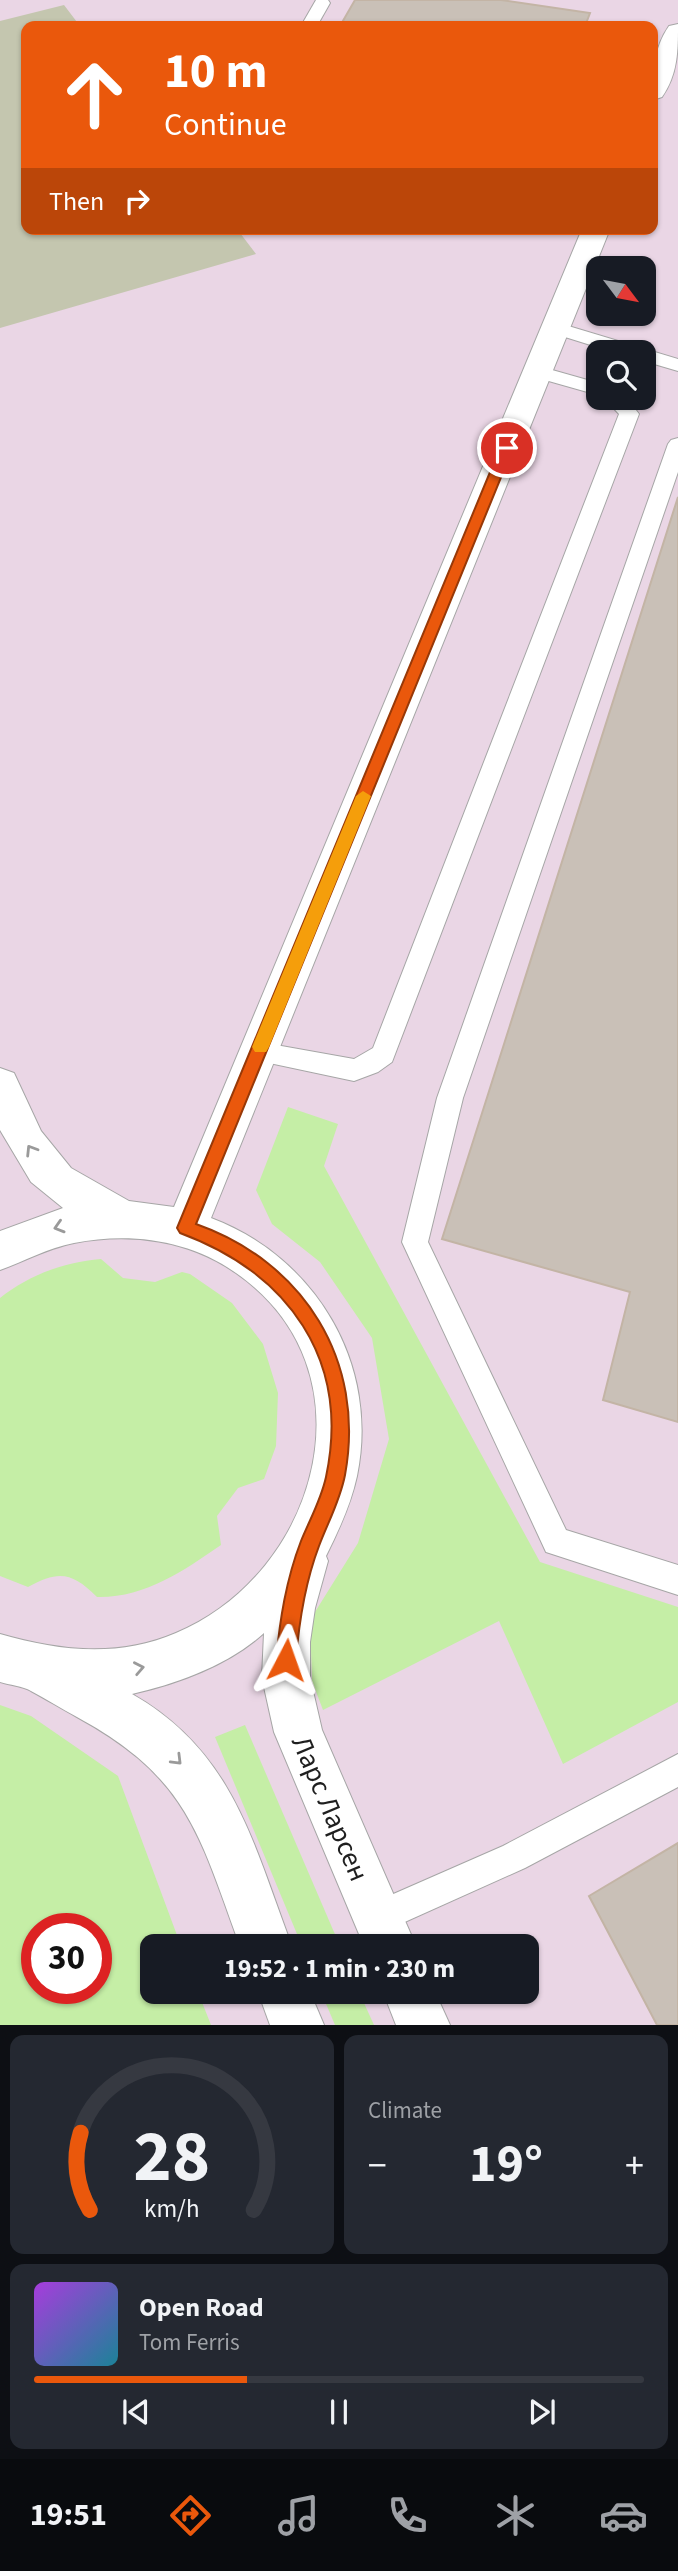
<!DOCTYPE html>
<meta charset="utf-8">
<style>
:root{--surface:#171b24;--page:#242831;--text:#f1f3f6;--muted:#9ea1a6;--line:#363941;--accent:#ea580c}
body{margin:0;font-family:"Source Sans 3",sans-serif;background:var(--page);color:var(--text);height:100vh;display:flex;flex-direction:column;font-size:26px;white-space:nowrap}
*{box-sizing:border-box;margin:0}
p{font-size:23px;color:var(--muted)}
.icon{flex:none;width:38px;height:38px;fill:none;stroke:currentColor;stroke-width:2;stroke-linecap:round;stroke-linejoin:round}
.map{position:relative;height:2025px;overflow:hidden}
.drawer{display:flex;flex-direction:column;gap:10px;padding:10px;background:#0d0f14;flex:1}
.drawer>*{flex:none}
.guide{position:absolute;left:21px;top:21px;width:637px;height:214px;border-radius:14px;box-shadow:0 2px 5px #0004;background:#ea580c;color:#fff;overflow:hidden}
.needle{width:46px;rotate:122deg}
.fabs{position:absolute;left:586px;top:256px;display:grid;gap:14px}
.fabs a{display:grid;place-items:center;width:70px;height:70px;border-radius:14px;background:var(--surface);box-shadow:0 2px 5px #0004;font-size:35px}
.speed{position:absolute;left:21px;top:1913px;display:flex;gap:14px;font-size:35px;font-weight:700;text-align:center}
.speed>*{display:grid;place-content:center;width:91px;height:91px;border-radius:50%;background:var(--surface);box-shadow:0 2px 5px #0004;line-height:1}
.speed .limit{border:10px solid #d22;background:#fff;color:#111}
.pin{position:absolute;display:grid;place-items:center;width:60px;height:60px;color:#fff;margin:-30px;border:4px solid #fff;border-radius:50%;box-shadow:0 2px 7px #0007}
.me{position:absolute;width:77px;margin:-38px;rotate:4deg;stroke-linejoin:round;filter:drop-shadow(0 0 5px #0008)}
.turn{display:flex;align-items:center;gap:24px;height:147px;padding:0 28px;font-size:32px}
.turn .icon{width:91px;height:91px;stroke-width:2.5}
.turn b{display:block;font-size:49px;line-height:60px}
.then{display:flex;align-items:center;height:66px;padding:0 28px;background:#0003;gap:14px;font-size:26px}
.big{font-size:52px;font-weight:700;line-height:1.1}
.drawer .widget{flex:1;display:flex;flex-direction:column;justify-content:center;gap:10px;min-width:0;padding:0 24px;border-radius:14px;background:var(--page)}
.drawer .dial{align-items:center;gap:0}
.dial svg{height:182px;overflow:visible;fill:none;stroke:var(--line);stroke-width:7;stroke-linecap:round;text-anchor:middle}
.dial text{fill:var(--text);stroke:none}
.song{display:flex;align-items:center;gap:21px}
.cover{width:84px;height:84px;border-radius:10px;background:linear-gradient(135deg,hsl(280 70% 55%),hsl(190 70% 35%))}
.played{height:7px;border-radius:4px;background:linear-gradient(90deg,var(--accent) 35%,var(--line) 35%)}
.keys{display:flex;justify-content:space-around;direction:ltr}
.heat{display:flex;justify-content:space-between;align-items:center;font-size:38px;direction:ltr}
.drawer .tiles{flex:1;display:grid;gap:10px;grid-template-columns:1fr 1fr}
.widget:last-child{grid-column:span 2}
.trip{position:absolute;left:140px;top:1934px;width:399px;height:70px;border-radius:14px;background:var(--surface);box-shadow:0 2px 5px #0004;font-weight:700;line-height:70px;text-align:center}
.menu{display:flex;height:112px;justify-content:space-around;align-items:center;background:#090b0e;color:var(--muted)}
.menu .icon{width:49px;height:49px}
.menu .active{color:var(--accent)}
.menu b{font-size:32px;color:var(--text)}
.map>svg:first-child{display:block}
.industrial{fill:#ead6e5;fill-rule:evenodd}
.construction{fill:#c4c6af}
.grass{fill:#c5eea6;fill-rule:evenodd}
.building{fill:#c9c0b7;stroke:#c3b4a5;stroke-width:2}
.lines{fill:none;stroke-linecap:round;stroke-linejoin:round}
.service-casing{stroke:#a6a6a6;stroke-width:2}
.minor-casing{stroke:#a6a6a6;stroke-width:2}
.service{fill:#fff;fill-rule:evenodd}
.minor{fill:#fff;fill-rule:evenodd}
.oneway{stroke:#9a9a9a}
.route{fill:#ea580c;stroke:#983908;stroke-width:2}
.slow{fill:#f59e0b}
.labels{text-anchor:middle;stroke-width:6;stroke-linejoin:round;paint-order:stroke}
.near-street-label{font-size:28px;fill:#1f1f1f;stroke:#fff}
</style>
<div class="map">
<svg width="678" height="2025" viewBox="0 0 678 2025">
<rect width="100%" height="100%" fill="#f0ede4"/>
<path class="industrial" d="M0,0H678V2025H0ZM26,26H653V229H26ZM598,268H644V313H598ZM598,352H644V397H598ZM37,1928H96V1988H37ZM152,1946H527V1992H152Z"/>
<path class="construction" d="M64,5L80,26H26V229H237L256,254L0,328V21Z"/>
<g class="grass">
<path d="M288,1107L338,1124L324,1166L540,1562L678,1607V1702L563,1764L499,1621L323,1710L312,1681L310,1620L358,1543L389,1439L372,1338L320,1262L272,1224L256,1190Z"/>
<path d="M101,1259L123,1278L155,1282L182,1272L190,1274L232,1303L263,1344L278,1393L276,1446L264,1479L238,1488L217,1516L221,1545C183,1571 145,1598 97,1597C72,1572 59,1570 28,1587L0,1576V1298C29,1275 64,1262 101,1259Z"/>
<path d="M0,1705L31,1716L118,1776L181,1946H152V1992H198L211,2025H0ZM96,1928V1988H37V1928Z"/>
<path d="M245,1725L340,1946H302L215,1737Z"/>
<path d="M321,1992H359L374,2025H335Z"/>
</g>
<g class="building">
<path d="M355,0H501L590,13L585,26H340Z"/>
<path d="M678,497V1422L603,1400L630,1292L442,1239Z"/>
<path d="M678,1843V2025H657L589,1896Z"/>
</g>
<g class="lines">
<g class="service-casing">
<g id="service">
<path d="M316,0H328L330,3L317,26H301Z"/>
<path d="M555,322L678,359V371L644,361V352H613L549,332L546,328L549,324Z"/>
<path d="M538,366L598,383V395L531,376L529,372Z"/>
<path d="M603,397H626L639,414L392,1062L378,1072L354,1081L250,1059L247,1052L250,1045L259,1042L354,1059L373,1048L619,414Z"/>
<path d="M678,438V472L463,1098L428,1242L566,1530L678,1565V1595L546,1552L402,1242L437,1098L668,444L671,440Z"/>
<path d="M678,1754V1787L525,1868L378,1934L366,1930L362,1918L366,1906L503,1846Z"/>
</g>
</g>
<g class="minor-casing">
<g id="minor">
<path d="M678,24C678,50 678,74 662,97L653,100C653,73 653,49 669,26Z"/>
<path d="M582,229H610L211,1218C315,1257 380,1364 357,1476C351,1504 339,1530 326,1556L328,1561L315,1608L310,1642V1678L322,1730L416,1946H364L274,1732L262,1678L264,1633C229,1665 177,1684 132,1694C234,1752 253,1844 292,1946H240C199,1835 189,1778 77,1717C62,1709 46,1699 31,1691C23,1686 9,1685 0,1682V1634C59,1651 118,1658 176,1633C319,1573 376,1370 236,1273C189,1240 131,1232 74,1243C48,1248 25,1261 0,1270V1231L63,1208L31,1182L0,1130V1068L14,1073L41,1131L71,1168L129,1201L174,1207Z"/>
<path d="M258,1992H310L324,2025H270Z"/>
<path d="M383,1992H435L450,2025H396Z"/>
</g>
</g>
<use href="#service" class="service"/>
<use href="#minor" class="minor"/>
</g>
<defs><path id="oneway-chevron" d="M-2-3.5L2.5 0L-2 3.5" fill="none" stroke-width="1.6" stroke-linecap="round" stroke-linejoin="round" transform="scale(1.75)"/></defs>
<g class="oneway">
<use href="#oneway-chevron" transform="translate(31 1150) rotate(-122)"/>
<use href="#oneway-chevron" transform="translate(59 1227) rotate(163)"/>
<use href="#oneway-chevron" transform="translate(139 1668) rotate(-11)"/>
<use href="#oneway-chevron" transform="translate(177 1760) rotate(45)"/>
</g>
<path class="route" d="M507,444L513,448L196,1224C304,1262 366,1361 345,1475C340,1501 328,1522 319,1546C305,1583 299,1621 296,1660L293,1667L286,1670L279,1667L276,1660C280,1619 286,1580 301,1541C310,1519 321,1500 326,1477C351,1359 288,1273 180,1233L177,1228L500,448Z"/>
<path class="slow" d="M363,791L371,796L269,1047L266,1052H255L252,1047L356,796Z"/>
<g class="labels">
<g class="near-street-label">
<text transform="translate(331 1808) rotate(67)" y="10">Ларс Ларсен</text>
</g>
</g>
</svg>
<div class="fabs">
<a><svg class="needle" viewBox="-14 -14 28 28"><path d="M0-13l5 13h-10z" fill="#e53935"/><path d="M0 13l5-13h-10z" fill="#9ea1a6"/></svg></a>
<a><svg class="icon" aria-label="search" viewBox="0 0 24 24"><circle cx="10" cy="10" r="6"/><path d="M15 15l6 6"/></svg></a>
</div>
<div class="speed"><div class="limit">30</div></div>
<div class="pin" style="left:507px;top:448px;background:#d93025"><svg class="icon" aria-label="arrive" viewBox="0 0 24 24"><path d="M6 21V4h12l-3 4 3 4H6"/></svg></div>
<svg class="me" style="left:286px;top:1660px" viewBox="-20 -20 40 40"><path d="M0-17L14 15 0 8-14 15z" fill="#ea580c" stroke="#fff" stroke-width="4"/></svg>
<div class="trip">19:52 · 1 min · 230 m</div>
<div class="guide">
<div class="turn"><svg class="icon" aria-label="ahead" viewBox="0 0 24 24"><path d="M12 20V5M6 11l6-6 6 6"/></svg><div><b>10 m</b>Continue</div></div>
<div class="then">Then<svg class="icon" aria-label="right" viewBox="0 0 24 24"><path d="M7 20v-9h11M14 6l5 5-5 5"/></svg></div>
</div>
</div>
<section class="drawer">
<div class="tiles">
<div class="widget dial"><svg viewBox="0 0 100 80">
<path d="M14 69A42 42 0 1 1 86 69"/>
<path d="M14 69A42 42 0 0 1 10 35" stroke="#ea580c"/>
<text x="50" y="56" font-size="32" font-weight="700">28</text>
<text x="50" y="72" font-size="11">km/h</text>
</svg></div>
<div class="widget"><p>Climate</p>
<div class="heat"><a>−</a><b class="big">19°</b><a>+</a></div>
</div>
<div class="widget">
<div class="song"><i class="cover"></i><div><b>Open Road</b><p>Tom Ferris</p></div></div>
<div class="played"></div>
<div class="keys"><svg class="icon" aria-label="previous" viewBox="0 0 24 24"><path d="M18 5L8 12l10 7zM5 5v14"/></svg><svg class="icon" aria-label="pause" viewBox="0 0 24 24"><path d="M8 5v14M16 5v14"/></svg><svg class="icon" aria-label="next" viewBox="0 0 24 24"><path d="M6 5l10 7-10 7zM19 5v14"/></svg></div>
</div>
</div>
</section>
<nav class="menu">
<b>19:51</b>
<svg class="icon active" aria-label="directions" viewBox="0 0 24 24"><path d="M12 3l9 9-9 9-9-9zM9 14v-3h6M13 9l2 2-2 2"/></svg>
<svg class="icon" aria-label="music" viewBox="0 0 24 24"><path d="M9 18V5l10-2v13"/><circle cx="6" cy="18" r="3"/><circle cx="16" cy="16" r="3"/></svg>
<svg class="icon" aria-label="phone" viewBox="0 0 24 24"><path d="M5 4h4l2 5-3 2q2 4 5 5l2-3 5 2v4C11 20 4 13 5 4z"/></svg>
<svg class="icon" aria-label="climate" viewBox="0 0 24 24"><path d="M12 3v18M4 7l16 10M4 17L20 7"/></svg>
<svg class="icon" aria-label="car" viewBox="0 0 24 24"><path d="M5 17H2v-5l4-1 3-4h7l3 4 3 1v5h-3M9 17h6M6 11h13"/><circle cx="7" cy="17" r="2"/><circle cx="17" cy="17" r="2"/></svg>
</nav>
